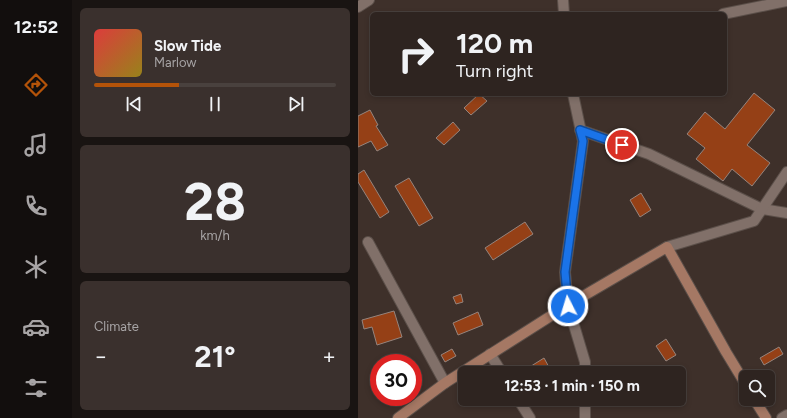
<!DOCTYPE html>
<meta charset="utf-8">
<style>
:root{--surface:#2e2420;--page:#3a302d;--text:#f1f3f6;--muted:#a7a4a5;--line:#49413e;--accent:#b45309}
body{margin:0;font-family:Figtree,sans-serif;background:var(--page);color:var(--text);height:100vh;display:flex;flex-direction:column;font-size:15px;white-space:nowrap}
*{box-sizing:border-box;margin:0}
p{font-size:13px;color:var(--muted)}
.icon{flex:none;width:22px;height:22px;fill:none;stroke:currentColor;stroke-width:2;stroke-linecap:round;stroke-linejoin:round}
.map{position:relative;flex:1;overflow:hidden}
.drawer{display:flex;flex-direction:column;gap:8px;padding:8px;background:#191412;width:286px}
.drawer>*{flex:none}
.top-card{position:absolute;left:12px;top:12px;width:357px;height:84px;border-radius:6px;box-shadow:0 2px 6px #0003,0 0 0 1px var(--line);background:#2e2420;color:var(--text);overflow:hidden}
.controls{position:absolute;left:381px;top:370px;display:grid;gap:8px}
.controls a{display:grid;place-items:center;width:36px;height:36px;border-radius:6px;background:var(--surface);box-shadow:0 2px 6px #0003,0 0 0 1px var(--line);font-size:20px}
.speed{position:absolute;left:12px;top:354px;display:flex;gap:8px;font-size:20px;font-weight:700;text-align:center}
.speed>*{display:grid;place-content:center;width:52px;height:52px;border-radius:50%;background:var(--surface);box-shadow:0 2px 6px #0003,0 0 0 1px var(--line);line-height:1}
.speed .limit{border:6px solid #d22;background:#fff;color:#111}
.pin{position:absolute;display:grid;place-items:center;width:34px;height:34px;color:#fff;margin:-17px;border:2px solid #fff;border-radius:50%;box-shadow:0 1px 4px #0007}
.me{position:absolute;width:44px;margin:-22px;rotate:355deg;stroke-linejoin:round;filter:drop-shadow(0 0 3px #0008)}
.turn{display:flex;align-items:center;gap:14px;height:84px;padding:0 20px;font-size:18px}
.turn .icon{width:52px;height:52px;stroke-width:2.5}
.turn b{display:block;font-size:28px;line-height:34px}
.big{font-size:30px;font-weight:700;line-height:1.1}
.drawer .card{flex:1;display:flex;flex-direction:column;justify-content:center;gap:6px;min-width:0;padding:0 14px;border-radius:6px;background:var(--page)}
.drawer .dial{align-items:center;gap:0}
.dial b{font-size:52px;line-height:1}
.song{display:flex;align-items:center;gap:12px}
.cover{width:48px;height:48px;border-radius:6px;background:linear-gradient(135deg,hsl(0 70% 55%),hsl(50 70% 35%))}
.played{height:4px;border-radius:2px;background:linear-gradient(90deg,var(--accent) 35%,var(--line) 35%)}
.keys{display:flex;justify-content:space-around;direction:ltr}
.heat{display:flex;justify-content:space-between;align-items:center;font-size:22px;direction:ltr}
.trip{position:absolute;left:100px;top:366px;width:228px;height:40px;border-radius:6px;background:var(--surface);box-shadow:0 2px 6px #0003,0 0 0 1px var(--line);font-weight:700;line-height:40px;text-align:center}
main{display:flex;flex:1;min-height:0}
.tab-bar{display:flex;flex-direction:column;width:72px;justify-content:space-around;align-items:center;background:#120e0d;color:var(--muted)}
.tab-bar .icon{width:28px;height:28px}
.tab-bar .selected{color:var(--accent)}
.tab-bar b{font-size:18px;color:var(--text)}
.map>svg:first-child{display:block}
.building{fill:#954016;stroke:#95847d}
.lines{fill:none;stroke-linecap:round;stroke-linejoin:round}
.minor-casing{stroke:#5b4f49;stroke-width:12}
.secondary-casing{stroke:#5b4f49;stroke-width:12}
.minor{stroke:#817069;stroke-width:10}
.secondary{stroke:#a57864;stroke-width:10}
.route-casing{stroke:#114b97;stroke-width:10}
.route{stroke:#1a73e8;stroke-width:7}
</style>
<main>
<nav class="tab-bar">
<b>12:52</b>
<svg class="icon selected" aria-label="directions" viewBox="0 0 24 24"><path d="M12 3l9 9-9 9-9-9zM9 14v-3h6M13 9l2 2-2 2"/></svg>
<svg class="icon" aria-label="music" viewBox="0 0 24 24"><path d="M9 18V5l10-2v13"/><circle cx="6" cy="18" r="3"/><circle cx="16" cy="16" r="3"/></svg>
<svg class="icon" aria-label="phone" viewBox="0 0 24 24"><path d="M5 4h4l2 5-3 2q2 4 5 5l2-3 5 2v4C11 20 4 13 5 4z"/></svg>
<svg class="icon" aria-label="climate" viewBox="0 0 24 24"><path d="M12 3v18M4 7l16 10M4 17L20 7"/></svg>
<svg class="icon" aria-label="car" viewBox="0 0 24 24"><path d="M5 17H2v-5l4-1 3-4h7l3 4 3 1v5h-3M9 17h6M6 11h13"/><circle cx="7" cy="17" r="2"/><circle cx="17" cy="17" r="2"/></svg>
<svg class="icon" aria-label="filters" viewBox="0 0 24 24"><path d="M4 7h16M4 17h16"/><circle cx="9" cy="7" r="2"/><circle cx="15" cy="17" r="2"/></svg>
</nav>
<section class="drawer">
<div class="card">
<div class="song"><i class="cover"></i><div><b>Slow Tide</b><p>Marlow</p></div></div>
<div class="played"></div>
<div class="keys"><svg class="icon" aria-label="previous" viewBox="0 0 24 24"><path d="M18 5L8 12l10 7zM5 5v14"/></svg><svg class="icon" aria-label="pause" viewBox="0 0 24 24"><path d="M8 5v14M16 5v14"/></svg><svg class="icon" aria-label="next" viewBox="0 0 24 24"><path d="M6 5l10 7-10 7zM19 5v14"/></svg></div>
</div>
<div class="card dial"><b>28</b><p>km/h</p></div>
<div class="card"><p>Climate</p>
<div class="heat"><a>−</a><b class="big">21°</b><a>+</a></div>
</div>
</section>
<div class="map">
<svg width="429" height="418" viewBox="0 0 429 418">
<rect width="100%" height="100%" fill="#3e302a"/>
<g class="building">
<path d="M396,93L417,110L389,145L412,163L394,186L374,169L365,181L338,159L347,148L329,134L347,112L367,129Z"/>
<path d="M121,94L129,101L113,115L106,108Z"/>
<path d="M12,110L20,125L18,126L30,145L19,151L13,141L0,147V116Z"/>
<path d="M95,122L102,130L86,145L78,138Z"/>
<path d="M6,170L31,212L22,218L0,182V174Z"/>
<path d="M51,178L75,218L61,226L37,186Z"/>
<path d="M283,193L293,210L282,217L272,200Z"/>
<path d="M167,222L175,234L135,260L127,248Z"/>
<path d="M103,294L105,302L98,304L95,297Z"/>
<path d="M36,311L44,337L19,345L14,327L6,329L4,320Z"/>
<path d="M120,312L125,325L100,335L95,323Z"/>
<path d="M308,339L318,355L308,361L298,346Z"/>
<path d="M421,347L425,354L406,365L402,358Z"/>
<path d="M94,349L98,356L87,362L83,355Z"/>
<path d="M186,358L192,369L186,373H162Z"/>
</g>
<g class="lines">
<g class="minor-casing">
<g id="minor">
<path d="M205,0L206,14"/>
<path d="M0,7L11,0"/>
<path d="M365,14L429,1"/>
<path d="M215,94L225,141L207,272L210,305L227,362V373"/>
<path d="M222,130L291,154L404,209L429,213"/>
<path d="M10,242L87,383"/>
<path d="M309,247L396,221L429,172"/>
<path d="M132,354L144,373"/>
<path d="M160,399L172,418"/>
<path d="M227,418V399"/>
<path d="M424,418L429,415"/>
</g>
</g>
<g class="secondary-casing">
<g id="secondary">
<path d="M396,399L408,418"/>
<path d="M40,418L87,383L210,305L309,247L368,352L388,385"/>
</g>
</g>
<use href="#minor" class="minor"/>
<use href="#secondary" class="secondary"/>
</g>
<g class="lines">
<g class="route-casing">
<path id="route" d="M210,306L207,272L225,141L222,130L264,145"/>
</g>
<use href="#route" class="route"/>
</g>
</svg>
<div class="controls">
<a><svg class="icon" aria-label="search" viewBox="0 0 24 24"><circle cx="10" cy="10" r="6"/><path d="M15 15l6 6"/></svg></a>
</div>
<div class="speed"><div class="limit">30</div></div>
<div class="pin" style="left:264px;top:145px;background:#d93025"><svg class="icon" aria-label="arrive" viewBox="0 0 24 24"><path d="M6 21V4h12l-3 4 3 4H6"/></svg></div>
<svg class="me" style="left:210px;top:306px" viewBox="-20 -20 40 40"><circle r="17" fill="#1a73e8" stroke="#fff" stroke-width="3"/><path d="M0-11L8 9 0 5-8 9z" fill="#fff"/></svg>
<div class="trip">12:53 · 1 min · 150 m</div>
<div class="top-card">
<div class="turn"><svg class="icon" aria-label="right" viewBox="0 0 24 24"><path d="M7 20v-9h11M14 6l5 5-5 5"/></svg><div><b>120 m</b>Turn right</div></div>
</div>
</div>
</main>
